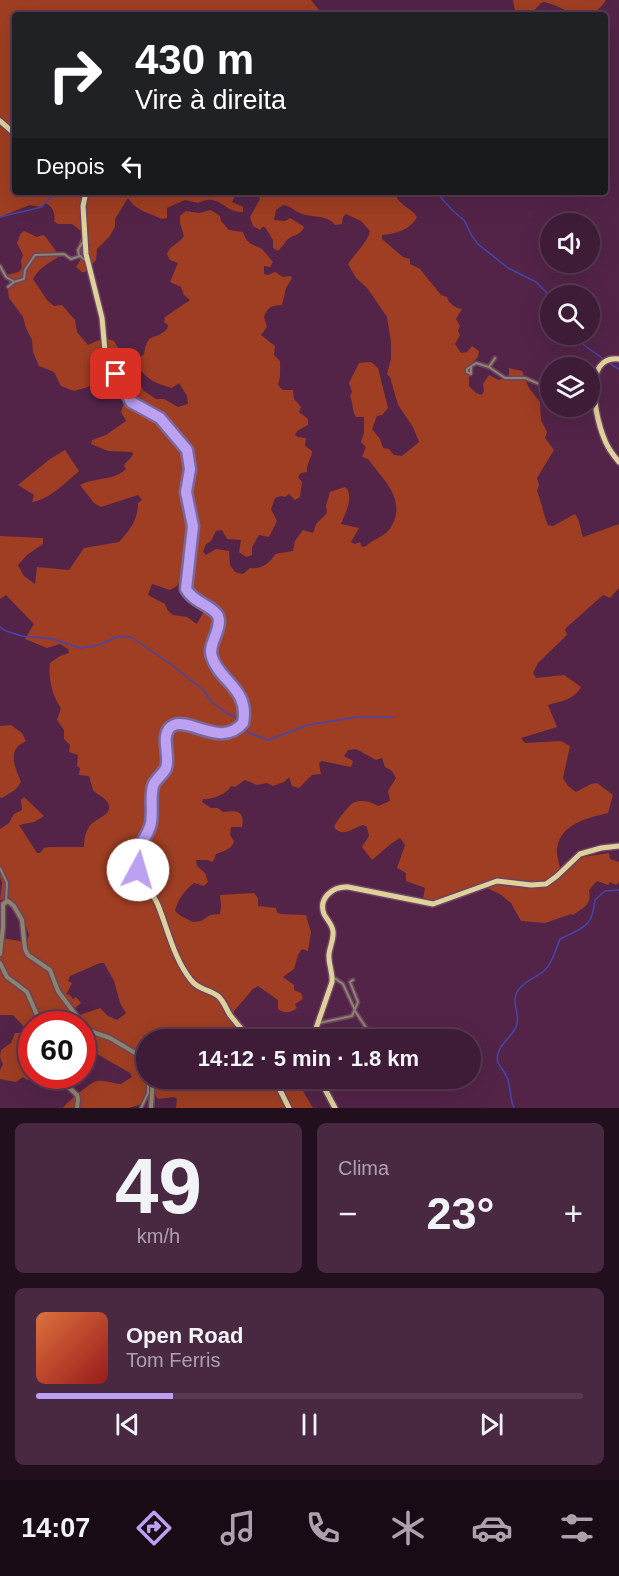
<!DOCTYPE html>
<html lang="pt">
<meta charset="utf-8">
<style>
:root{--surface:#3e1b36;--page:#492842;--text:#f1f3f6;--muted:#ada1ad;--line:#573951;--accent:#bca0f2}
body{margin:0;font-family:Helvetica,sans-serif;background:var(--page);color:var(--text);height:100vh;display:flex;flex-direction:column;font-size:22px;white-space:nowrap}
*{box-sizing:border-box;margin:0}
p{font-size:20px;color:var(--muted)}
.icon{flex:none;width:33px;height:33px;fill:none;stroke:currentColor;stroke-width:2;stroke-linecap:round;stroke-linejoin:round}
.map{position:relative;height:1108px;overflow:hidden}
.details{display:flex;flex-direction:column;gap:15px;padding:15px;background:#220f1e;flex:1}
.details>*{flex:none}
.top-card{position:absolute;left:12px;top:12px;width:596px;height:183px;border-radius:6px;box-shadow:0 6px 24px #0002,0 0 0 2px var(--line);background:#202124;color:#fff;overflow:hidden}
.tools{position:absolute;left:540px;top:213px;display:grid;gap:12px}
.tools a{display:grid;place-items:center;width:60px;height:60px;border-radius:50%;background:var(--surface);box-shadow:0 6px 24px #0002,0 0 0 2px var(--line);font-size:30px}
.speed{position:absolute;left:18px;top:1011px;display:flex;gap:12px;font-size:30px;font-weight:700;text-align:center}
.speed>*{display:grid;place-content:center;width:78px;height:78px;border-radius:50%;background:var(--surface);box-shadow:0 6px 24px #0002,0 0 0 2px var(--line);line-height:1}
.speed .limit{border:9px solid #d22;background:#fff;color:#111}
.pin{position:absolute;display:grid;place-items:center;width:51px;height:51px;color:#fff;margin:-26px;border-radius:12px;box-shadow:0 3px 9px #0006}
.me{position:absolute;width:66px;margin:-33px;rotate:6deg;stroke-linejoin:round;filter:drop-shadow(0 0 4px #0008)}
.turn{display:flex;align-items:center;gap:21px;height:126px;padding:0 24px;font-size:27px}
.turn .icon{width:78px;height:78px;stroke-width:2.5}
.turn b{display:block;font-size:42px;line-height:51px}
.then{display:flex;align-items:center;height:57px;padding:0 24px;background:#0003;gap:12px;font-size:22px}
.big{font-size:45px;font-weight:800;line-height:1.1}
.details .widget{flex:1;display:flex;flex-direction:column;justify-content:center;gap:9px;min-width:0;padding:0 21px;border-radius:9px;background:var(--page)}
.details .dial{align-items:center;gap:0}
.dial b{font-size:78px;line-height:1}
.song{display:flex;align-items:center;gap:18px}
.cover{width:72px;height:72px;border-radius:9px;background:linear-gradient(135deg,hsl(20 70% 55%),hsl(0 70% 35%))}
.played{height:6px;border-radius:3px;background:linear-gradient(90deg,var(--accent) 25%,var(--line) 25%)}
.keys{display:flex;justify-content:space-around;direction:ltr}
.heat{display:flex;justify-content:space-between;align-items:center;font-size:33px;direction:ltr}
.details .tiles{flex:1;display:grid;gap:15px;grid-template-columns:1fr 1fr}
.widget:last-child{grid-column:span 2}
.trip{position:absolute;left:136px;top:1029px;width:345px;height:60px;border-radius:30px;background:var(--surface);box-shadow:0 6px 24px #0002,0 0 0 2px var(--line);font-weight:800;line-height:60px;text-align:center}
.tab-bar{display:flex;height:96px;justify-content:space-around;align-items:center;background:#190b16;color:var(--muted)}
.tab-bar .icon{width:42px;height:42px}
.tab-bar .active{color:var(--accent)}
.tab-bar b{font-size:27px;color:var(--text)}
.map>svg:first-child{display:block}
.green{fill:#9f3e22;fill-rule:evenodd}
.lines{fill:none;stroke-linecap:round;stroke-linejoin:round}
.stream{stroke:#4446af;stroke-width:1.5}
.minor-casing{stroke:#6e4264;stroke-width:5}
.tertiary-casing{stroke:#6e4264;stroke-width:7}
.primary-casing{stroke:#6e4264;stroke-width:8}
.minor{stroke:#8b856a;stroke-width:2}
.tertiary{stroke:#8b856a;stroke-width:4}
.primary{stroke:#ded199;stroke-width:5}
.route-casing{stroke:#7a689d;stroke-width:15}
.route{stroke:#bca0f2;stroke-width:10}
</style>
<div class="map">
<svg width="619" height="1108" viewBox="0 0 619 1108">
<rect width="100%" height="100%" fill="#532448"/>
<g class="green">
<path d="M0,0H311L323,15H15V192H237L232,202L243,207V212C223,213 220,192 198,203L185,200L167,208V218L162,219C150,213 136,211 128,198L115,219V227L109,237L97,249L96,260L85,272H82L76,267L82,257L78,245L81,238V231L72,224H58L54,221C56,213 52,206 45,203L41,207L30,205L0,217Z"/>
<path d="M513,0H606C587,30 567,7 544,2L541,3L530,15H505L515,11Z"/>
<path d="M255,192H413L411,195L400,194L397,198C402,206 412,209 417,217C410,230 396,234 382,235V239L403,257L410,259V264L420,269L441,295L447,297C449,304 455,308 462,309L456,319L460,326L458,331L460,335L455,344L461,353L467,352L472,346L479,351L478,357L465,370L469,375V386L476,393L482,395L484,391L483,384L489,375L499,380L509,376V368L522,371L529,388L540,402L541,420L547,432L545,438L554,450L537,478L539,485L537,491C542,503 543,514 548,525L553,526L575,514C580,520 580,529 583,537L619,524V588L610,598L603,595L565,629L567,635L538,663L533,673L536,678L564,675L581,687C574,700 561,701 548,705L557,727L521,738L525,743L561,741L570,746L563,778L568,786L576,792L591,784L597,783L613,795L608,813C587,818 560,824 557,849C556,855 559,862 560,868L568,870L583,857L609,853L610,859L619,862V882L616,885L610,882L608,885L597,881L589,890C592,906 583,907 573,915L571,914L545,923L521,921L511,903L500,894L485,887L442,903L422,905L425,888L406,881V873L397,868L405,845L400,838L392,843L372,860L362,847L369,836L367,827L363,825C351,829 342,838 334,827C336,822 349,805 353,803C361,799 372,802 378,806L390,801L388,791L396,778L391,770L385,767L382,758L376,760L356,749L348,750L344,756L353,761L351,767L322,761L319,763L321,774L312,775L299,788L292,786L289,777L284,782L273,786L267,783L257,785L245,780L235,787L231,786C227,794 212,800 203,799L202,802L211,808H218L223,812C237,810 245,811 242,827H231L230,835L234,841C232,850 223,851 216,854L213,862L207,860H196L197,866L205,873L208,882L204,886L194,883C185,890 178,899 175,911L181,916L193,922L201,921L210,915L220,914L221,907L220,895L254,893L258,898V906L276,908L277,912L280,914L306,915L311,932L308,951L302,949L298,955L294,969L283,977L294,985V990L301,993L303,999L295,1004L297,1008C290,1013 285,1014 278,1009V1000L258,986L253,989L234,1011V1014L253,1035L259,1037L267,1032L272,1034L274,1039L147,1040V1078H297L300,1080L304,1079L309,1084L302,1089L313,1108H176L177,1099L174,1097L158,1099L153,1092L146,1093L141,1104L129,1108H63C67,1102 91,1082 97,1081C106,1080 113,1084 121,1084L132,1077L130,1073L97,1054L94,1055L88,1066L83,1069L82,1024H32V1076H39L27,1080L23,1077L16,1082L0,1079V1070L3,1064L0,1057L1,1050L11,1043L15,1033H22L25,1028L13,1015H0V938C7,939 20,940 26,944L29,935L25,922L16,905L10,899L0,900L2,883L0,877V829L9,823L14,814L22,810L21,800L24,797L44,816L34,822L19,825L37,853H40L44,848L49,847H84C84,840 85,833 89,827C94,818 114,816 108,803C104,796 97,795 93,790L89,776L79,775L80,768L77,766L78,755L69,752L70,745L64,739V730L57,720L61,708C52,696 48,677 50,663L60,656L69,653L68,649L60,644L47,648L25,639L34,624L6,595L0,599V536L43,538V544L27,555L18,565L24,576L35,584L37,567L69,570L84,548L119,542C130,530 138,520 138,503L142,500L138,495L101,507L94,503L80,485C95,477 114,481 126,469L124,466C126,461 131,459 133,454L132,452L108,451L91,444L92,440L106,435L126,421L121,412L124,402L120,390L99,380L88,387L74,391L61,386L54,372L39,366L33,352L32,340L26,328L23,317L9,298L8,291L10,285L6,275L19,272L22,268L21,261L23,255L17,243L21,233L24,231L37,237L42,235L45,236L58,254L57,258C47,264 39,268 33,279L47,300L54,306L62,305L75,320L77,332L88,345C97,341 105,336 114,341L144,391L156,399H164L178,407L188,404L187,396L179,383L172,388C155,384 142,377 136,361L144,354C148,330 154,342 167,329L168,325L164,322L165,317L190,300L184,295L181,287L170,282L178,263L170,260L167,254C170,245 179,244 184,236L180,223V216L186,211L199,213L211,210L220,216L221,221L229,230L243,232C247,245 253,244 262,249L273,262L270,267L264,266V274L268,275L275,272L283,277L291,276L292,278L286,288L282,305C272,306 268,306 264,317L267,327L261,335L275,346L274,355L280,361C280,369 281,377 278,385L283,390H293L294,399L301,407L299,412L308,419V425L297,431L295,435L298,437L306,438L305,446L312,451C312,458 306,464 307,472L301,473L298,477L302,482L300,497L295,500L289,494L285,497L281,496L275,498L271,509L277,521L269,537L259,535L252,547V555L246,557L239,552L241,540L227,539L222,530L216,531L211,541L206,544L203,552L206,555L216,549L229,551L230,565L235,572L243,574L250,568C260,570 271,563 275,554L293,551L295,541L303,530L313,533L316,524L327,513L326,506L330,492L345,487C355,495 345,514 341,524L359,528L351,542L355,544L360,542L362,547L366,546C372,540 383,537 389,530C409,501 384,481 368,459L362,457L366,447L361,442L364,433V417H356C352,410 353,403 350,396L352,392L349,383L359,363L371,362L378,368L388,408L382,415L377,416L372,429L380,439L383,448L389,449L394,455L402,456L419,442L413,427L398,405L390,377L387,374L391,359V342L387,317L368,289L356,278L348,264C354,255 369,240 370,231L361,221L346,214L343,217L342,224L335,225C329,216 316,217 306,215C297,214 292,206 283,205L276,210L274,220L285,221L290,218L303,226L304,228C298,237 293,234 287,240C284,244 280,249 278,251L273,248V240L265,227H262L260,230L253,226L250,217L260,199L258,194ZM183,577L187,579C190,594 201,596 206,607L197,624L187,617L173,615L168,611L165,604L148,595L152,584L170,590L177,586ZM100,963H104L114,981L120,1003L126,1013L117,1020L108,1016L100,1008L80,1015L67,1000L75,1008L81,1003L76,997L73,999L69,994L66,995L72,983L68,981L70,976Z"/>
<path d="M65,450L79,471C66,482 49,500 32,502L34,495L18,485L50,459Z"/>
<path d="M11,725L22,733L26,741C6,750 15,767 21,782L15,790L2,798L0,797V726Z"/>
</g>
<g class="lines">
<g class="stream">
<path d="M178,15L179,11"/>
<path d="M436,192L452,210L464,220L472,236L478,244L508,268L536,282L550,296"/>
<path d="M0,217L42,207L50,198L58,192"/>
<path d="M575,334L584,345L602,358"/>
<path d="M609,363L619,369"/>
<path d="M0,627L6,631L22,636L53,639L80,648L99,645L119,636L131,637L172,665L203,690L212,702L226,713L234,716L239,722"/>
<path d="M242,726L249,733L268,740L308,725L357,717H393"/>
<path d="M514,1108C510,1099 511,1090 508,1080C504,1066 491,1065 501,1047C506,1039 515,1033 517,1024C520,1013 511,1003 517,992C524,980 537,978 546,969C553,961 556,949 560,939C583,927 592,929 595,900L605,891L619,890"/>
</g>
<g class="minor-casing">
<g id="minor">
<path d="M85,242L82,243L78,250L79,255L85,260"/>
<path d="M0,266L6,277L13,281"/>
<path d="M8,287L14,282L24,279L25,270L35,255L64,254L71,259L80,256"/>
<path d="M489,367L495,358"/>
<path d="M467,372V369L476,363L489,367L505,378H525L544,386L550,383"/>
<path d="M467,372L471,374V368"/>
<path d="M0,868L7,883L6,902"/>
<path d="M333,977L343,984L354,1008"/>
<path d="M355,1011L371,1035"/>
<path d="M319,1023L352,1016L358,1002L350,982L353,980"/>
<path d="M141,1108L148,1093V1083L153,1081"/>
</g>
</g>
<g class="tertiary-casing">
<g id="tertiary">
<path d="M0,954L3,927V904L8,901L14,906L22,920L25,949L28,955L50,970L58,991L84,1026L90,1031L110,1038L147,1060"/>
<path d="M0,963L7,977L27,992L41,1024"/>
<path d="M57,1076L77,1095L78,1099L77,1108"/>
<path d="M151,1108L153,1078"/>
</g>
</g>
<g class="primary-casing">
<g id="primary">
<path d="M0,121L15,134"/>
<path d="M86,192L83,206L86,254L102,318L105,351L131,402L160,418L187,450L190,469L186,492L193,526L186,579V589L195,600L213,611L217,616L218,625L211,646L212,658L218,668L236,688L244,711L243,723C221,748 184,714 170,728C160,738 171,755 166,767C163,774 156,778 153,786C149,799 155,814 149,827C145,837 137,844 136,856C135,875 151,889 158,905C168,930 174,959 191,980C198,990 209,989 218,996C224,1001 226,1009 230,1015C237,1024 244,1032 251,1040"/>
<path d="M619,359C581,355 596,419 604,438C607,447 613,455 619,462"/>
<path d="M312,1040L332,982C333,972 328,964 329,954C330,946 334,939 333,931C332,924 327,920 324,914C318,898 333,886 348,887L433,904L497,881L531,885L546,884L557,876L580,854L601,848L619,846"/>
<path d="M274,1078L289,1108"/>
<path d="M319,1078L335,1108"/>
</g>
</g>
<use href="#minor" class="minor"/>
<use href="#tertiary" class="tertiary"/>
<use href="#primary" class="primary"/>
</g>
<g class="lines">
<g class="route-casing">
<path id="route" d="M116,374L131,402L160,418L187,450L190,469L186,492L193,526L186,589C193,602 213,606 218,616C223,629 207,644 212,657C219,681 250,689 243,723C222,748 190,718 174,725C158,732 171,756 166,768C163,775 155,779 153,786C150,798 153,811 151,823C146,844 133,843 138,870"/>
</g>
<use href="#route" class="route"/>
</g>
</svg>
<div class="tools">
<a><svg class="icon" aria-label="sound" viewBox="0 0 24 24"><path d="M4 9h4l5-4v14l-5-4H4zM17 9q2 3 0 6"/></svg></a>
<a><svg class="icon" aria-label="search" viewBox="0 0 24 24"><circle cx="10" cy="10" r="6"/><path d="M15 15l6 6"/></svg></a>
<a><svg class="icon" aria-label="layers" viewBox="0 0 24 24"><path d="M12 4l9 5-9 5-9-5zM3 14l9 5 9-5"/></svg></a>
</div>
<div class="speed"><div class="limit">60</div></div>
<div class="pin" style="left:116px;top:374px;background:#d93025"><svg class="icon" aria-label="arrive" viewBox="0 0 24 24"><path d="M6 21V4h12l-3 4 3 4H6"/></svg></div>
<svg class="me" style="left:138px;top:870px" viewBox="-20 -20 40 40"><circle r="19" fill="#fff"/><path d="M0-13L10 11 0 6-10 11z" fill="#bca0f2"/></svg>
<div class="trip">14:12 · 5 min · 1.8 km</div>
<div class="top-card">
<div class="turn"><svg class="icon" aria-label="right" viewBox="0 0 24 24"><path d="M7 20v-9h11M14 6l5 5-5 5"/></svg><div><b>430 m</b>Vire à direita</div></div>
<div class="then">Depois<svg class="icon" aria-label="left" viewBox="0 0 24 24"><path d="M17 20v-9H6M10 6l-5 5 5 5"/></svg></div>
</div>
</div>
<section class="details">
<div class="tiles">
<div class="widget dial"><b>49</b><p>km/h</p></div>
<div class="widget"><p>Clima</p>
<div class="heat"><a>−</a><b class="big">23°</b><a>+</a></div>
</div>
<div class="widget">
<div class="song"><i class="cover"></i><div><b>Open Road</b><p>Tom Ferris</p></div></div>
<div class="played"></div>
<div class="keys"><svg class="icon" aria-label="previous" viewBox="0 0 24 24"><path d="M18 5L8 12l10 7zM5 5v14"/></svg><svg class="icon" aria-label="pause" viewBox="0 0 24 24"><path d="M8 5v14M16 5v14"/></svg><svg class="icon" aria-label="next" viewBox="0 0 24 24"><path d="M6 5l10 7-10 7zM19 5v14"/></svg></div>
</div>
</div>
</section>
<nav class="tab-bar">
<b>14:07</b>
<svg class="icon active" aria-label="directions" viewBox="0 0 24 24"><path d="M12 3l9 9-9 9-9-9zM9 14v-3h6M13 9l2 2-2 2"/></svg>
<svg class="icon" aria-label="music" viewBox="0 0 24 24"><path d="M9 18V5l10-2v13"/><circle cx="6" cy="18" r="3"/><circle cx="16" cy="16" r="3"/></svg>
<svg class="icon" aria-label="phone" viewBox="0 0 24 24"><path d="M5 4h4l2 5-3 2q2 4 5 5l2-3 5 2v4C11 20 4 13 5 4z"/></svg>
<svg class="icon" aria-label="climate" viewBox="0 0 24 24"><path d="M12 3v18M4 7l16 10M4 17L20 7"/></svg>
<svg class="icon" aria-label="car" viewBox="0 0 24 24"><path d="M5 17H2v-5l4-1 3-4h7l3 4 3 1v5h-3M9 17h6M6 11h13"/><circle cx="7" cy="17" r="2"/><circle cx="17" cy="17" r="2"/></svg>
<svg class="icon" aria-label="filters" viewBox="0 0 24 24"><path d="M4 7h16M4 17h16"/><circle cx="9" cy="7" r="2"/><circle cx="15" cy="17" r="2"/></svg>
</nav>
